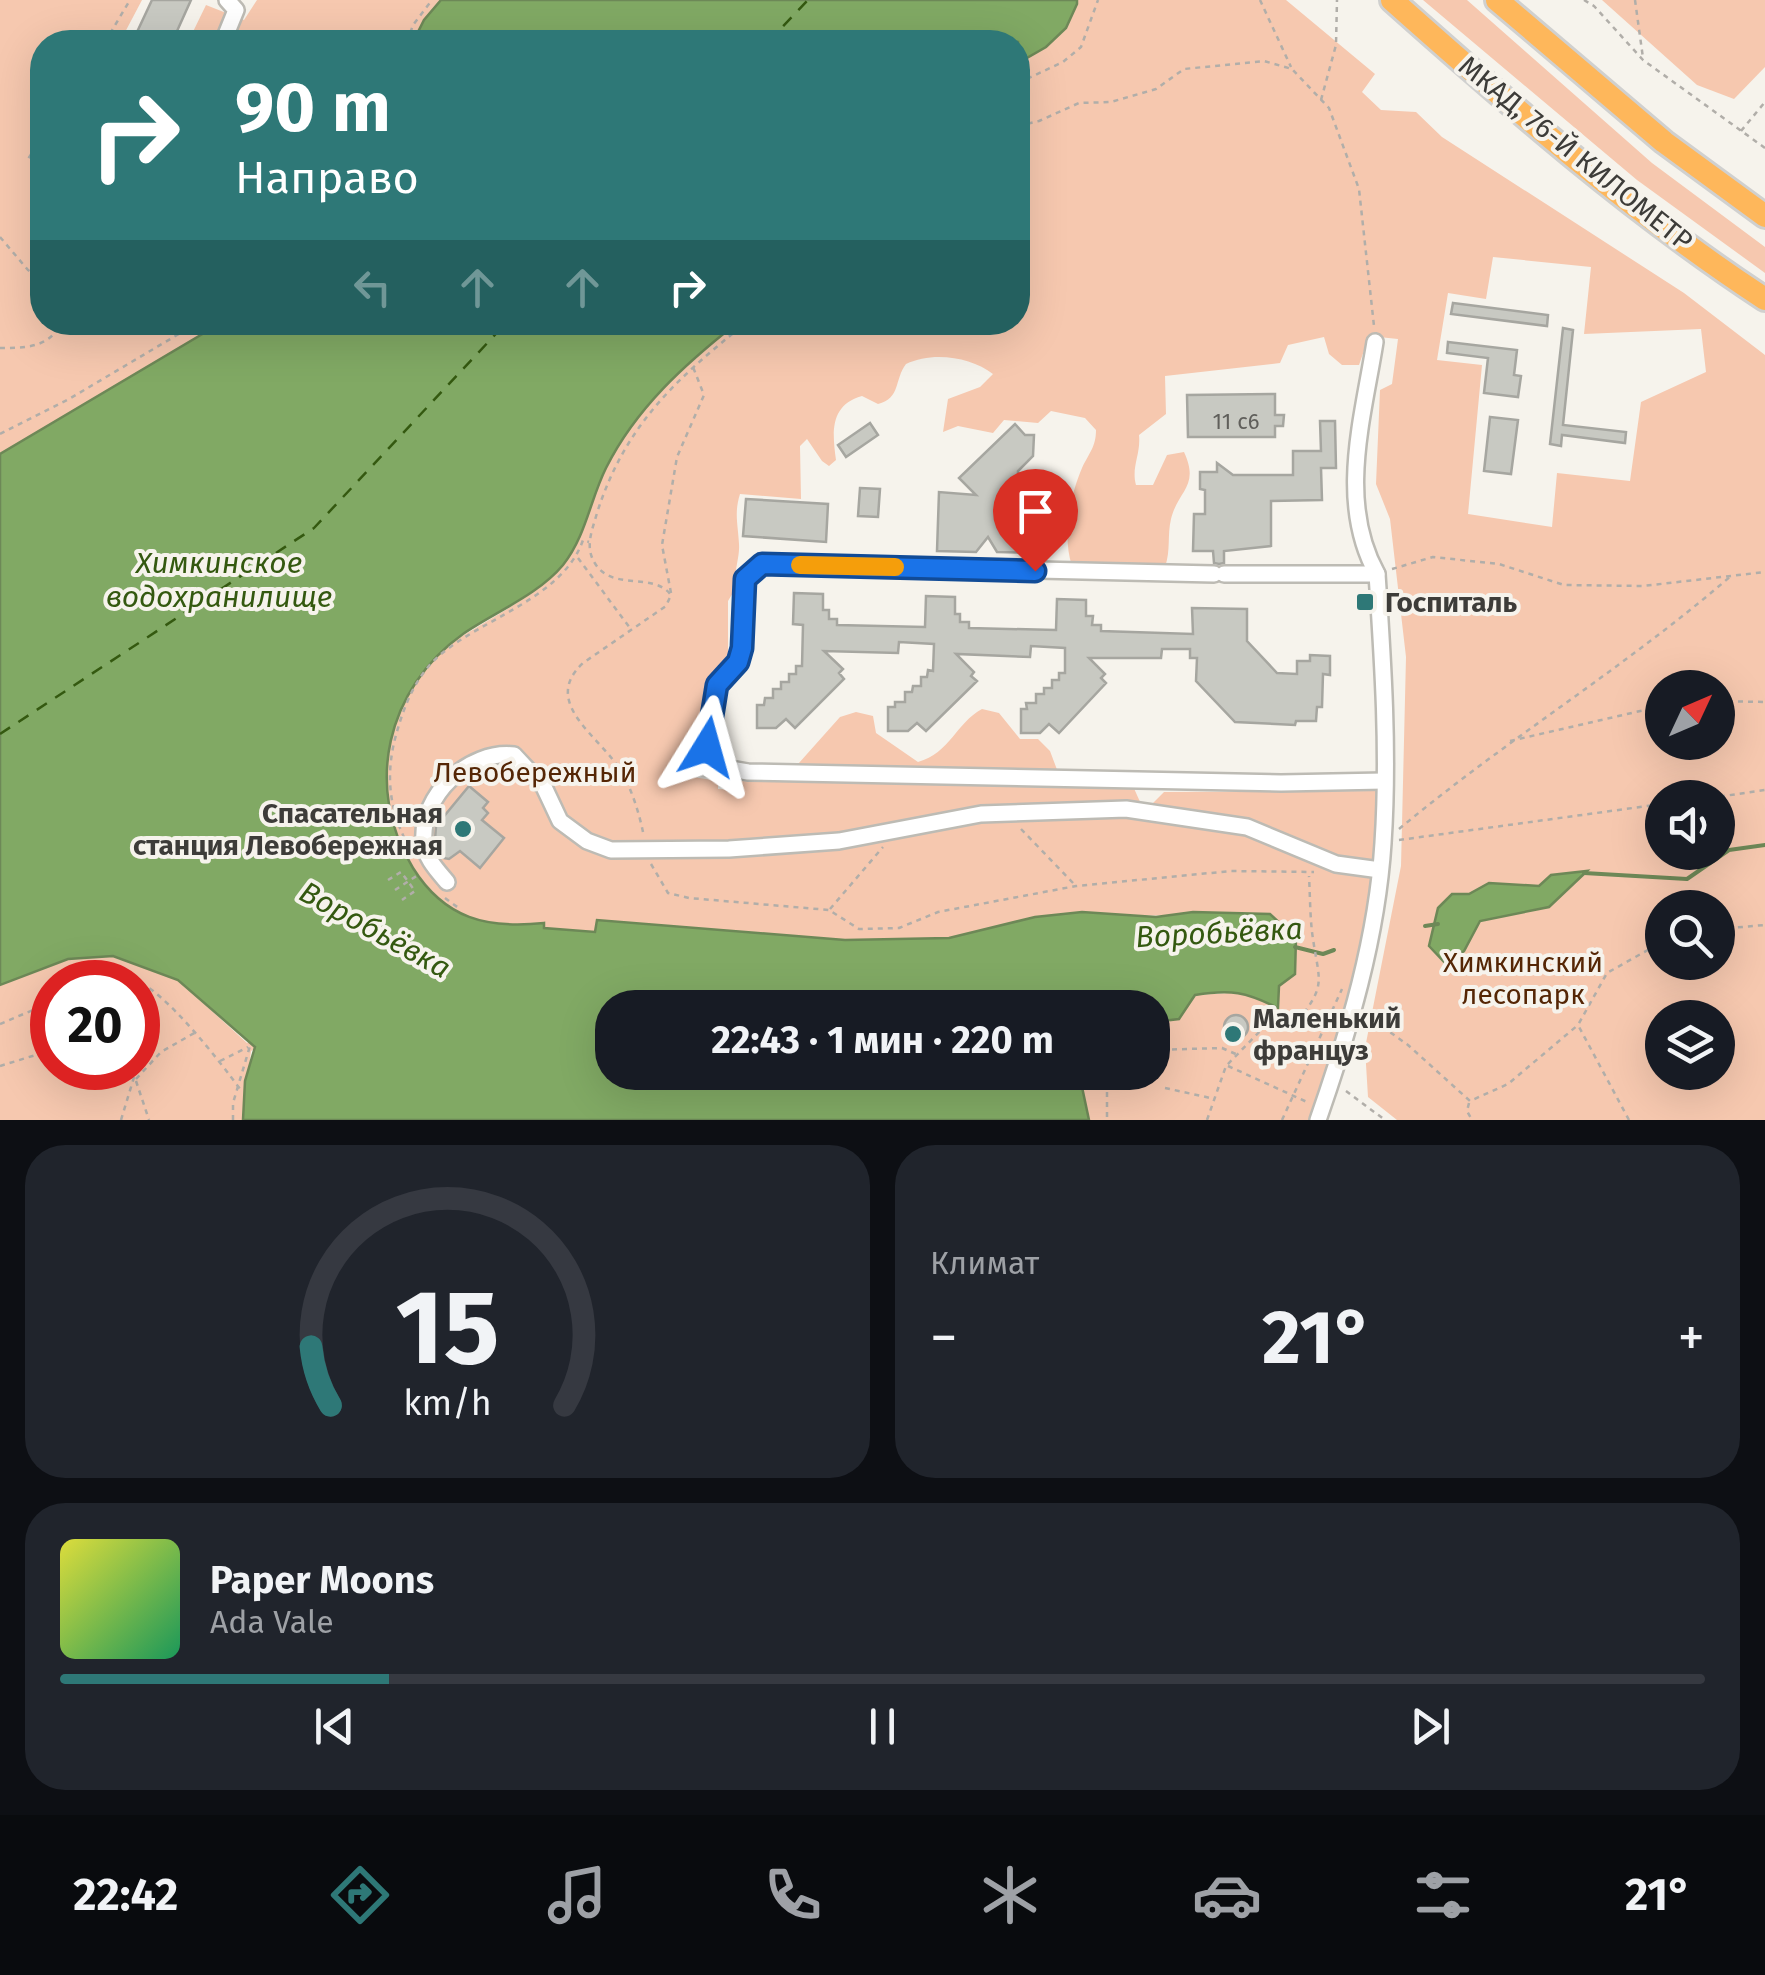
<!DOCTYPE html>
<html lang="ru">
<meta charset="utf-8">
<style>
:root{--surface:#171b24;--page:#20242c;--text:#f1f3f6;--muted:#9ea1a6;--line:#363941;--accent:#2e7877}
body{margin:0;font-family:"Fira Sans",sans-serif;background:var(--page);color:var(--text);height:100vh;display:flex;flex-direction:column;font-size:38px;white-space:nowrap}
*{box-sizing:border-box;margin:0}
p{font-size:32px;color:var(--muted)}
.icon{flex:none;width:55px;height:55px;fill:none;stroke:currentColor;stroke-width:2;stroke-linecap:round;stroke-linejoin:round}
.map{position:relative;height:1120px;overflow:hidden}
.details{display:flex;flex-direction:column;gap:25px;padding:25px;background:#0d0f14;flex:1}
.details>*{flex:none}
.hud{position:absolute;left:30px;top:30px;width:1000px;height:305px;border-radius:40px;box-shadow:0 10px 40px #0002;background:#2e7877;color:#fff;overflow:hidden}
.needle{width:65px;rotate:46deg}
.controls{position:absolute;left:1645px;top:670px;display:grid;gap:20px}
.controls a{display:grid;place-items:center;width:90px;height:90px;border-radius:50%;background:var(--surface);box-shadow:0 10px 40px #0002;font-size:50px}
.speed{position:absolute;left:30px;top:960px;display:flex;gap:20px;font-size:50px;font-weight:700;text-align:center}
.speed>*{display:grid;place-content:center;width:130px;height:130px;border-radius:50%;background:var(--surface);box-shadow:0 10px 40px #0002;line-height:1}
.speed .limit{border:15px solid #d22;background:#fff;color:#111}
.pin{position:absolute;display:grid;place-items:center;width:85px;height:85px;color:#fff;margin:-102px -42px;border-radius:50% 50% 50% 0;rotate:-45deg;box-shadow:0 0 10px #0007}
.pin .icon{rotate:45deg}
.me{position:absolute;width:110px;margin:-55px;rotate:8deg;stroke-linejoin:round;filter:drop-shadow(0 0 8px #0008)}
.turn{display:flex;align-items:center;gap:35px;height:210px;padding:0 40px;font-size:45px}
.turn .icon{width:130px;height:130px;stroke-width:2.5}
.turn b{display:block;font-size:70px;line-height:85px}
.lanes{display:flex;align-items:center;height:95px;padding:0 40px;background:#0003;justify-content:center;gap:50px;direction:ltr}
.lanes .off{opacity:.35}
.big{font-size:75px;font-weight:700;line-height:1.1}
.details .tile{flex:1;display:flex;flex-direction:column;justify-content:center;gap:15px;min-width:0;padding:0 35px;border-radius:40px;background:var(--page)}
.details .dial{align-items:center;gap:0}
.dial svg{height:260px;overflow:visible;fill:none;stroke:var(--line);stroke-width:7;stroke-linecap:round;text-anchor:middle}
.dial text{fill:var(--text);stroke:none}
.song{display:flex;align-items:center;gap:30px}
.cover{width:120px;height:120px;border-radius:15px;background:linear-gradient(135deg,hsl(60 70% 55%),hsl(150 70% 35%))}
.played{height:10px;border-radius:5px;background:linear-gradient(90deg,var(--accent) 20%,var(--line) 20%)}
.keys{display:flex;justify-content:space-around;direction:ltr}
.heat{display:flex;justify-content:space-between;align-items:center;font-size:55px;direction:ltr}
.details .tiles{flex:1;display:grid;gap:25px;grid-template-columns:1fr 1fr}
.tile:last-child{grid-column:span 2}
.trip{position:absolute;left:595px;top:990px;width:575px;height:100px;border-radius:40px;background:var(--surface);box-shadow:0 10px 40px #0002;font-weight:700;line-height:100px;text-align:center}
.tab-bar{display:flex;height:160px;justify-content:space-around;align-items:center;background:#090b0e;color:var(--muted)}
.tab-bar .icon{width:70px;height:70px}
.tab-bar .on{color:var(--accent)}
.tab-bar b{font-size:45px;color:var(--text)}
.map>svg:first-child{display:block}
.green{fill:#f6c8af;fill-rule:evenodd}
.water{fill:#81a964;stroke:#6d8857;stroke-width:2.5}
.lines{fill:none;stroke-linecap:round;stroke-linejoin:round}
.stream{stroke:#6d8857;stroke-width:4}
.ferry{stroke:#345910;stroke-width:2.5;stroke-dasharray:12 10;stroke-linecap:butt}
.building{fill:#c8c9c2;stroke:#a6a6a0;stroke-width:2.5}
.minor-casing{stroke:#bdbbb4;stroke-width:20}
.highway-casing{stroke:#d0d0cf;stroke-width:28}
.path{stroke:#b1aea9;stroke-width:2.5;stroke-dasharray:5 5;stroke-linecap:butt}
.minor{stroke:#fff;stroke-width:15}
.highway{stroke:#feb75b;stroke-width:22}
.route-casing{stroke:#114b97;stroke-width:25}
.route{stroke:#1a73e8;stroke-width:18}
.slow{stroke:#f59e0b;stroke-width:18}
.poi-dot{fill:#2e7877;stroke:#f6f3ec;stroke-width:4}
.labels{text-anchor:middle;stroke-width:8;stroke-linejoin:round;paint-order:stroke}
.number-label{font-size:22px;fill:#605f5b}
.street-label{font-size:28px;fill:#3d3c39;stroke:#f6f3ec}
.poi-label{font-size:28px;font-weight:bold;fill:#3d3c39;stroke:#f6f3ec;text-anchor:start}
.park-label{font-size:28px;fill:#552605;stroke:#f6f3ec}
.water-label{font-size:30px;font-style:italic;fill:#345910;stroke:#f6f3ec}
</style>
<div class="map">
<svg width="1765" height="1120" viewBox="0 0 1765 1120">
<rect width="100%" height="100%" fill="#f6f3ec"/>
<g class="green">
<path d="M0,0H142L123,36L134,42H42V322L221,323L0,454Z"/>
<path d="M257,0H441L424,20L413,42H188L206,5L244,20Z"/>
<path d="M1077,0H1286L1375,74L1362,92L1381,110L1416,112L1442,137L1684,293L1765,355V1120H1397L1368,1097L1365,1048L1401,866L1406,657L1390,519L1376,484L1380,390L1392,384L1398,339L1369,336L1359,365H1342L1329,354L1324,337L1288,345L1280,363L1165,376L1166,414L1139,435C1141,454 1131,467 1136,485H1153L1167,455L1184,452C1200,487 1178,490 1171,519C1167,536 1171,550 1165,567L1072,566C1062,536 1070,496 1082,468C1089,453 1096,447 1096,430L1085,418L1051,411L1038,423L1004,420L993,433L958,426L943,432L948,399L980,387L993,374C971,357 933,351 906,364C894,380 901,398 878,404L862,396C830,405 832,432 836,460L829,466L822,461L807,439L800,446L801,499L740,494C734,513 738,524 739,544C740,559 733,570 737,586L728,601V654L710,683L697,722L693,777L718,781V789L735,790L736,781L782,782L840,717L856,712L873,716L876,733L918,762C950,753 956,723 982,709L999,713L1020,739H1038L1050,751L1062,783L1132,784L1141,804L1151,805L1164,792L1376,791L1373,886L1351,994L1311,1120H1089L1079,1073L1152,1072L1153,1022L1179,1019L1195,995L1247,992L1270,914L1035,917L949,938L845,940L598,920L596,932L544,928L543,923C488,929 451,920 418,874C369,807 377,701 444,648C468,630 530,600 544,580C575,537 592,485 621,441C651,394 694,357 737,323L1018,322V63L1046,47ZM1493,257L1591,267L1584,334L1701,329L1706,372L1641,402L1630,481L1557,473L1552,527L1468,514L1482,365L1437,360L1448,293L1486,299ZM1662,688H1718V742H1662ZM1662,798H1718V852H1662ZM1662,908H1718V962H1662ZM1662,1018H1718V1072H1662Z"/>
<path d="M1423,0H1467L1652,163L1765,247V273L1637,180Z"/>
<path d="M1602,0H1765V67L1734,99L1697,85Z"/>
<path d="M113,956L178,980L247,1043L252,1040L256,1048L251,1051L243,1120H0V985L68,959ZM52,982H138V1068H52Z"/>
</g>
<g class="water">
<path d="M441,0H1077V4L1066,28L1046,47L1018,63V42H413L424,20Z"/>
<path d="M221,323H737C685,364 636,408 606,468C590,500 586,536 563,565C538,595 495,612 463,634C387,688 363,787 413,868C445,919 487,929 544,923V928L595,932L597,920L845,940L949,938L1035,917L1082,912L1156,917L1193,912L1270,914L1296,938L1295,974L1279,986L1278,1008C1246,992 1231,989 1195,995L1179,1019L1153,1022L1152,1008H612V1072L1079,1073L1089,1120H243L245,1081L255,1047L178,980L113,956L68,959L0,985V454Z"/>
<path d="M1587,871L1549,907L1480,921L1464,951L1445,963L1429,946L1438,908L1452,894H1469L1489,883L1539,886L1551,875Z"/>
</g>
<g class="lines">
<g class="stream">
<path d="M1584,873L1687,879L1729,850L1765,845"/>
<path d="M1425,926L1438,924"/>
<path d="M1295,947L1323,954L1334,950"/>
</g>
<g class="ferry">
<path d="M768,42L808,0"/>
<path d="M0,734L314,528L507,322"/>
</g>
</g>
<g class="building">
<path d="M152,0H191L173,40L160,35L158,41L137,32Z"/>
<path d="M1453,303L1548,315L1547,326L1451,314Z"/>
<path d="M1563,328L1573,330L1563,425L1626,432L1625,443L1562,435L1561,446L1550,444Z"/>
<path d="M1448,342L1517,350L1514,375L1521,376L1518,397L1484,393L1488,358L1447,353Z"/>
<path d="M1275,394V415H1284L1283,426H1275V437H1188L1187,395Z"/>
<path d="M1490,417L1518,420L1511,474L1484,471Z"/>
<path d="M1320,421H1335L1336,468H1321L1322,500L1271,501V546L1224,551V563L1219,564L1214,563L1213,551H1193L1194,514H1205V490L1200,489V472H1217V463L1233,475H1293V451H1321Z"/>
<path d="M870,423L878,435L846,457L838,445Z"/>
<path d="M1015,424L1025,435H1034L1033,456L1018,471V501H1036L1035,553L997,552L988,537L976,552L937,551L939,492L976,495L959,478Z"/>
<path d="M860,488L880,489L878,517L858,516Z"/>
<path d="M746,499L828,504L826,542L743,536Z"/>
<path d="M794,593L823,594V610H829V619H837V625L925,627L926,596L955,597V614H960V622H969V628L1056,630L1057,599L1086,600V616H1093L1092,625H1101V631L1193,634L1192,608L1247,609V641L1277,673L1297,674V661H1310V655L1330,656V675L1323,674L1322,707H1317L1316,721H1296L1295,725L1235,722L1196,681L1197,658H1190V649H1162L1161,658H1089L1105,674L1101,678L1106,683L1059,733L1049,724L1040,733H1021V709H1027L1026,703H1036V694H1044V688H1052V680H1059V673H1065V648L1031,646L1030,657L956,654L974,672L971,676L977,681L926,731L917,723L908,731H888V707H895V702H905V692H912L913,686H921V677H927L928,670L933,671L934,644L899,642L898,653L824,651L843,669L839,673L844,679L795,728L786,719L776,728H757V705H764L765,698H773V689H781V682H789V674H796V666H802L803,625L793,624Z"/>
<path d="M469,786L488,802L483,808L488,813L482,820L504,838L480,868L460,851L449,859L443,858L435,840L436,826Z"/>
<circle cx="1236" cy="1027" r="12"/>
</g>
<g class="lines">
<g class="minor-casing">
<g id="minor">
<path d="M223,42L236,10L227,0"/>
<path d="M1214,574L763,564L745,579L742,649L738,662L717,685L707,747L725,768L748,772L1281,783L1384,781"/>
<path d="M1224,574H1377"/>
<path d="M447,882C437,870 425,858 424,842C420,795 469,750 514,755L544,787L560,821L587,841L611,850L729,849L839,841L981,814L1126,809L1247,827L1336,864L1380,870"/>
<path d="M1318,1120C1349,1031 1377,938 1383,843C1389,754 1383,663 1377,574C1337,502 1363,418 1375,342"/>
</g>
</g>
<g class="highway-casing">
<g id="highway">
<path d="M1392,0C1511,106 1632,212 1765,299"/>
<path d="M1497,0L1664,142L1765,216"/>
</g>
</g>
<g class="path">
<path d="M1260,0L1291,67"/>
<path d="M1584,0L1594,6L1643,60L1765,148"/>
<path d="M1635,0L1643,58"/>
<path d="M105,42L130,0"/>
<path d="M407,42L413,25L432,0"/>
<path d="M1018,83L1063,62L1081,47L1098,0"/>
<path d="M1321,100L1336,45L1337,0"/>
<path d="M1018,126L1039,121L1079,103L1111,102L1156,89L1184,69L1264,61L1292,69L1329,108L1359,189L1374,326"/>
<path d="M1741,131L1765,102"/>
<path d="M42,137L28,159L42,170"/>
<path d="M0,237L28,270L42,279"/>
<path d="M164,322L186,331"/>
<path d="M0,348C24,348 51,348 61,322"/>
<path d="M0,434L69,399L199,322"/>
<path d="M578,558L630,628"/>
<path d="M1392,569L1433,557L1499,564L1564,585L1643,586L1765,572"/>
<path d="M671,593L662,545L677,457L704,395L693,367"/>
<path d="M1718,701L1765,702"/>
<path d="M1510,741L1662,706"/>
<path d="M1710,798L1765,790"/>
<path d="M1021,829L1074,884"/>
<path d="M1399,829C1507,739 1626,667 1732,575"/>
<path d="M643,832C639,813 632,790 622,773C603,738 539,704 583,663L666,606L671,595C654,572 614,591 596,565C584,548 592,531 597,513C625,425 676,379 747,322"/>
<path d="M1399,840L1662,804"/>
<path d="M409,847C389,811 385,775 396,735C404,706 416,675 440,655C483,618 563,598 583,540L589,542"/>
<path d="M651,864L668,893L689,898L829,910L859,929L899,928L938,912L1076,886L1231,871L1314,872"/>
<path d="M388,880L401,872L415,891L402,900"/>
<path d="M395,890L418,875"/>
<path d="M445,898L460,909"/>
<path d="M830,909L883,847"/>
<path d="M1718,929L1765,925"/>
<path d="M102,982C112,981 125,977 134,980C164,989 221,1063 240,1089"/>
<path d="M1366,1015L1408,1045L1470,1101L1508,1084L1578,1025"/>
<path d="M0,1024L52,1002"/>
<path d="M1152,1050L1222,1048L1238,1055"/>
<path d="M220,1061L248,1047"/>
<path d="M0,1066L52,1050"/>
<path d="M1228,1066L1307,1102"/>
<path d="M1107,1072V1120"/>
<path d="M136,1079L161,1052L196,1032"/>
<path d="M136,1081L149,1120"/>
<path d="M1165,1088L1215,1099"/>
<path d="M1346,1091L1385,1120"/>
<path d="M1469,1103L1467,1111L1472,1120"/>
<path d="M121,1120L138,1064"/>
<path d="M233,1120V1103L250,1046"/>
<path d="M1207,1120L1226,1066L1266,1025L1292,1028C1329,983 1319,985 1312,932C1310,914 1310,894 1309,876"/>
<path d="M1282,1120L1342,989"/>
<path d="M1629,1120L1578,1025L1607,973L1662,942"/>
</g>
<use href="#minor" class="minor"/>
<use href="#highway" class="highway"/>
</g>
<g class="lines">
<g class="route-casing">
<path id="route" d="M707,747L717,685L738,662L742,648L745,579L762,564L1035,571"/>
</g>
<use href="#route" class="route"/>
<path class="slow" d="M800,565L895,567"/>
</g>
<g class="poi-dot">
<rect x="1355" y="592" width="20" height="20" rx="5"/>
<circle cx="463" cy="829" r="10"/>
<circle cx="1233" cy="1034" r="10"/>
</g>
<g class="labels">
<g class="number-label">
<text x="1236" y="429">11 с6</text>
</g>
<g class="street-label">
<text transform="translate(1576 153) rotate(39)" y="10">МКАД, 76-Й КИЛОМЕТР</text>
</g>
<g class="poi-label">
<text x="1385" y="612">Госпиталь</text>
<text x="443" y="823" text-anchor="end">Спасательная<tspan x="443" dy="32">станция Левобережная</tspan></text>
<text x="1253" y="1028">Маленький<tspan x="1253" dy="32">француз</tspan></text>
</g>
<g class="park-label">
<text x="535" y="782">Левобережный</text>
<text x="1523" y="972">Химкинский<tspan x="1523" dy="32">лесопарк</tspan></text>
</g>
<g class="water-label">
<text x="219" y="573">Химкинское<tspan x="219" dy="34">водохранилище</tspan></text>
<text transform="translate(375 930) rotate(29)" y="10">Воробьёвка</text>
<text transform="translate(1219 933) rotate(-3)" y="10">Воробьёвка</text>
</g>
</g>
</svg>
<div class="controls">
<a><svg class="needle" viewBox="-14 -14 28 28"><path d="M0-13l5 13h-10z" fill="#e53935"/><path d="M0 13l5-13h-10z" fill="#9ea1a6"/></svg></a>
<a><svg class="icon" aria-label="sound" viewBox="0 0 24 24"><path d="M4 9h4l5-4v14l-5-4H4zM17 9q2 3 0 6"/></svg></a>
<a><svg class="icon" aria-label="search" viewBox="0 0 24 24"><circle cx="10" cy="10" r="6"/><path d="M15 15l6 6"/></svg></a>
<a><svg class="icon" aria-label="layers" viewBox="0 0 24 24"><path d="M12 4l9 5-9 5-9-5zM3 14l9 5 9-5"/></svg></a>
</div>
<div class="speed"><div class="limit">20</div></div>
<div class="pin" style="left:1035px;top:571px;background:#d93025"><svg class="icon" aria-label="arrive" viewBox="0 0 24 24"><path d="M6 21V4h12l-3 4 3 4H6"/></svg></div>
<svg class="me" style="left:707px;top:747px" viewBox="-20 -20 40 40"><path d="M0-17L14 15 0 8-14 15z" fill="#1a73e8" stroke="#fff" stroke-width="4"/></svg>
<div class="trip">22:43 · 1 мин · 220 m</div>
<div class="hud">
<div class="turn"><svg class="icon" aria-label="right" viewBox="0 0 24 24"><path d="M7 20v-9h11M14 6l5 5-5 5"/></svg><div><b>90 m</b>Направо</div></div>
<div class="lanes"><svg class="icon off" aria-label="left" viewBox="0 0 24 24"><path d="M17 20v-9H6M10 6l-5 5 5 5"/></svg><svg class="icon off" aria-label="ahead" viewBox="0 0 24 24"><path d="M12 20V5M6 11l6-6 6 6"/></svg><svg class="icon off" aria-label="ahead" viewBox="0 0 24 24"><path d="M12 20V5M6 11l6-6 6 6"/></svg><svg class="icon" aria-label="right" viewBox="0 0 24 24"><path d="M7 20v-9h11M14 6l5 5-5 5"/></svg></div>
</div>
</div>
<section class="details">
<div class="tiles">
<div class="tile dial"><svg viewBox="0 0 100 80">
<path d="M14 69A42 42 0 1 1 86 69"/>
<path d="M14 69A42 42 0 0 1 8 51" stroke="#2e7877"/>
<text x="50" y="56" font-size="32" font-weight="700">15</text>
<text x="50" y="72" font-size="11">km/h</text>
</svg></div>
<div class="tile"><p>Климат</p>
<div class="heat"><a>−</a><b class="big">21°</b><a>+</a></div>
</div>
<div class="tile">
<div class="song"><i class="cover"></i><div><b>Paper Moons</b><p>Ada Vale</p></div></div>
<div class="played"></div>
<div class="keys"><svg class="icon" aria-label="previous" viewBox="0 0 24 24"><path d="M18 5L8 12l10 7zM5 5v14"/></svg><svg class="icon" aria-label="pause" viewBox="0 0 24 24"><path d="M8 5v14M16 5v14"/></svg><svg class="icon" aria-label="next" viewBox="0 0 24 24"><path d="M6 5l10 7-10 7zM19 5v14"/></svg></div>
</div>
</div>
</section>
<nav class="tab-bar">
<b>22:42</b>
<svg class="icon on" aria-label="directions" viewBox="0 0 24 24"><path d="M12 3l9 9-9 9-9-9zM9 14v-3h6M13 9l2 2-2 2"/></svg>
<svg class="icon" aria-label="music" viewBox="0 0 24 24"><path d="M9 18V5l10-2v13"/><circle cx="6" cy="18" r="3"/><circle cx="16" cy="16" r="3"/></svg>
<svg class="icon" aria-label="phone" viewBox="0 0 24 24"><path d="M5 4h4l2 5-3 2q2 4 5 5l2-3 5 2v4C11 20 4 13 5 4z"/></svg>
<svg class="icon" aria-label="climate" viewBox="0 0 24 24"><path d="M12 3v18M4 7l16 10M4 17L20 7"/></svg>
<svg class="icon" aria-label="car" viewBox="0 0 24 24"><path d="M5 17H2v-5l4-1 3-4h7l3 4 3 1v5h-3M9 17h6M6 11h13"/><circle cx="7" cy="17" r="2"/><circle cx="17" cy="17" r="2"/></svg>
<svg class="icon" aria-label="filters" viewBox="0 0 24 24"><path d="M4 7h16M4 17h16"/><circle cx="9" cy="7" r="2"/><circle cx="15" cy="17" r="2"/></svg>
<b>21°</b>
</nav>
